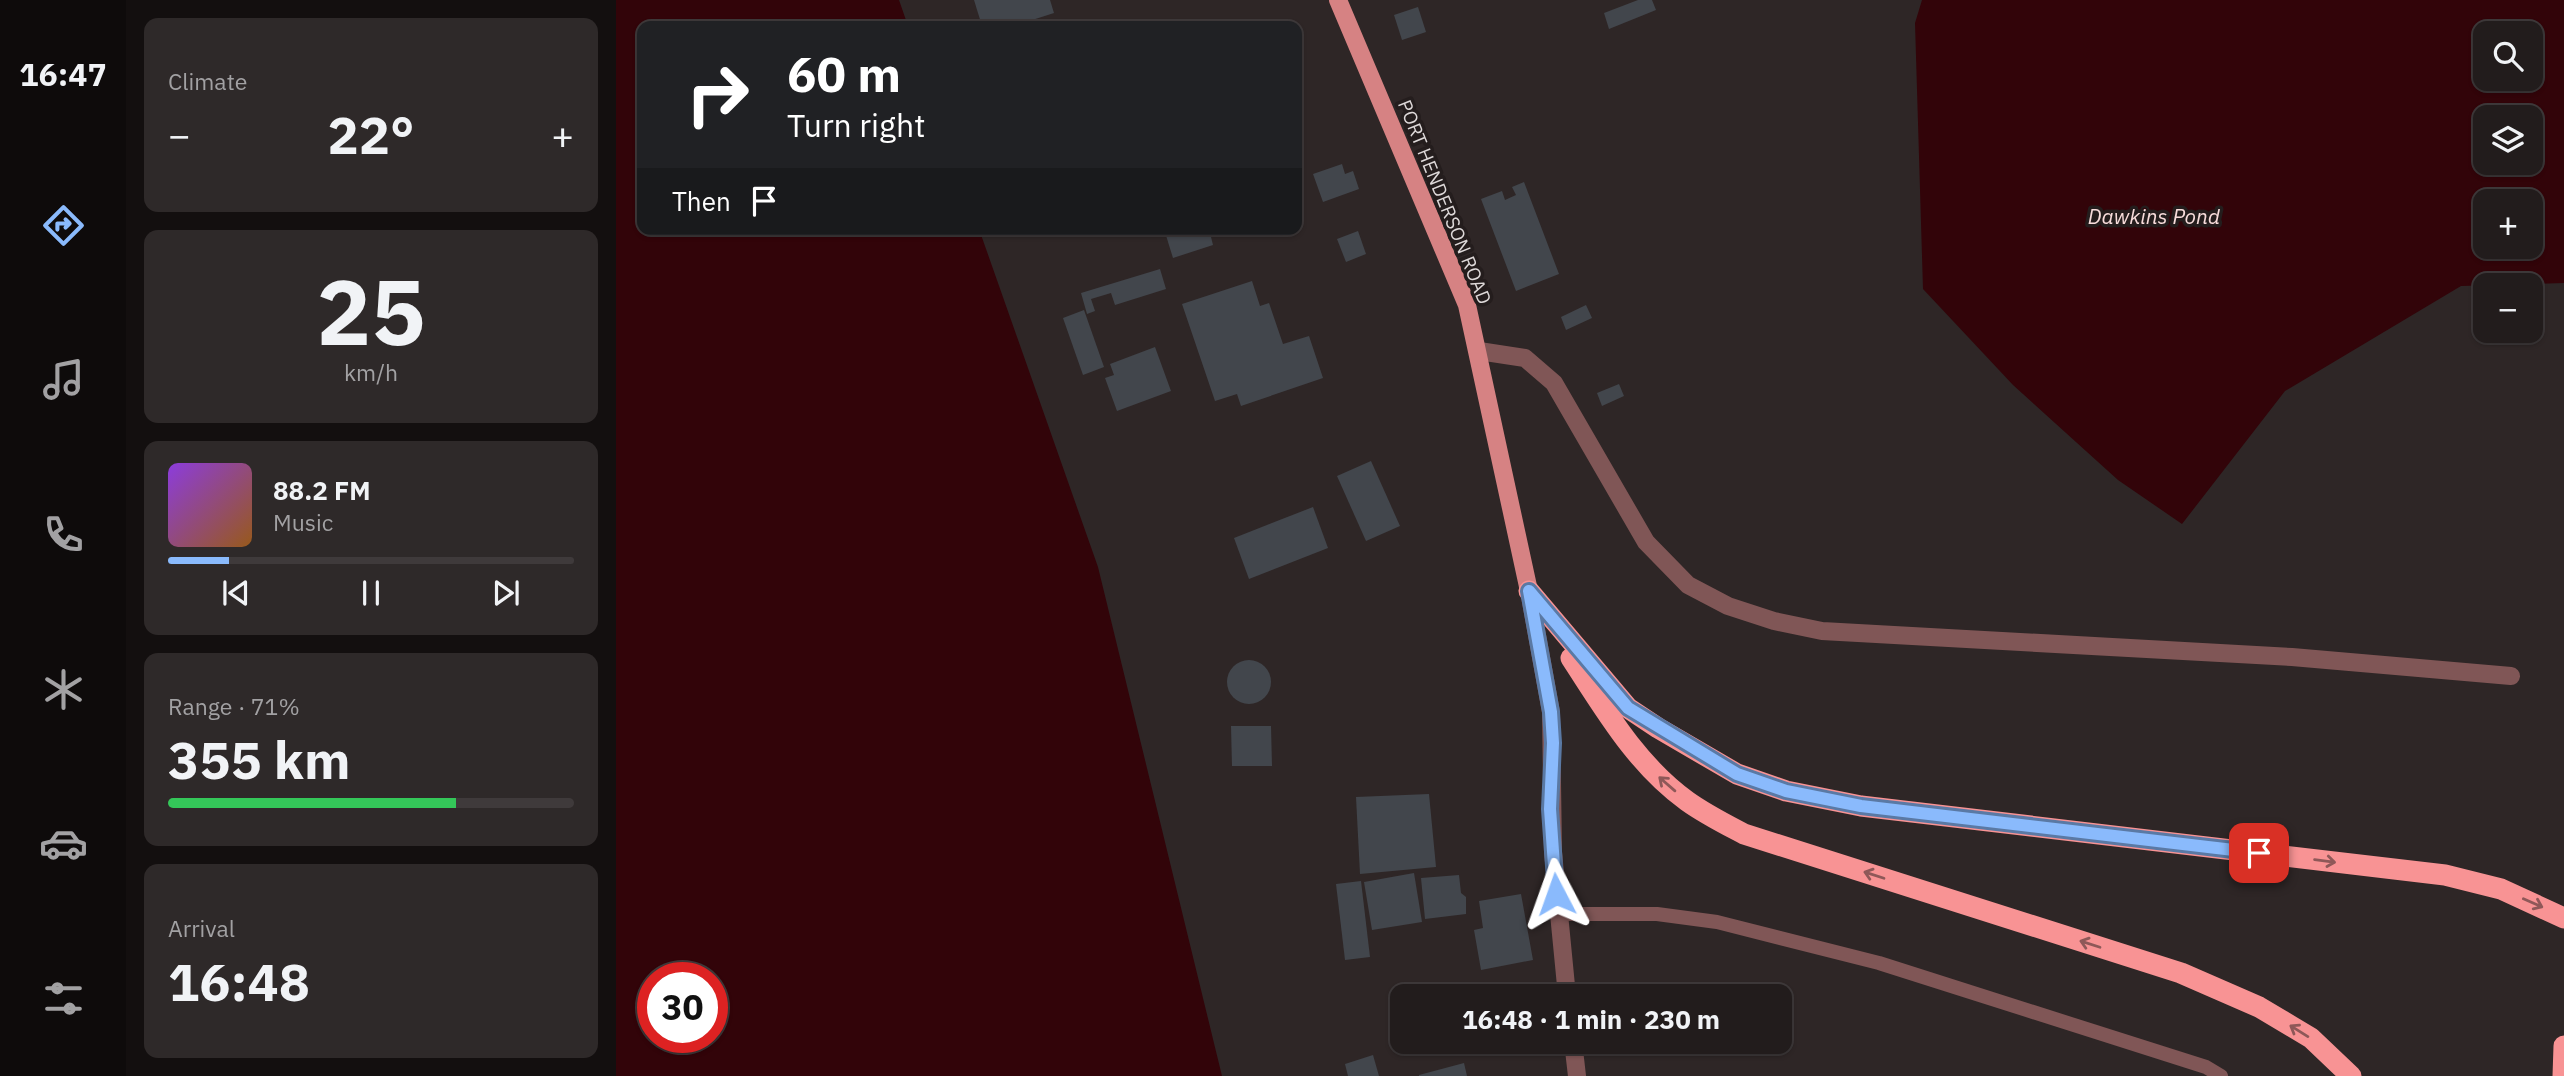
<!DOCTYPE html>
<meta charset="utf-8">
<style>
:root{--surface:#221c1c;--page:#2e2929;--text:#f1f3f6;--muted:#a2a1a3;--line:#3f3a3b;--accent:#8abafc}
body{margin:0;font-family:"IBM Plex Sans",sans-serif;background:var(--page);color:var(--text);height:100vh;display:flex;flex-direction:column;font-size:26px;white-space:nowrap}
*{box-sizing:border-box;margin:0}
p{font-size:23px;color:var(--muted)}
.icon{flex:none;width:38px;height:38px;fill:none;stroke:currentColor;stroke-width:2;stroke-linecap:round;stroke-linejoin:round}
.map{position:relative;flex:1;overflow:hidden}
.drawer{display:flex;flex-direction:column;gap:18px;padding:18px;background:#130f0f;width:490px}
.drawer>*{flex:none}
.guide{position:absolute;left:21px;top:21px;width:665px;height:214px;border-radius:14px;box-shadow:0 2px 5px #0004,0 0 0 2px var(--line);background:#202124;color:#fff;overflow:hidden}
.controls{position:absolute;left:1857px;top:21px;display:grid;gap:14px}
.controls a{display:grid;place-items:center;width:70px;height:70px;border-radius:14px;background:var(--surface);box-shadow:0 2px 5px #0004,0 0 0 2px var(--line);font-size:35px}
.speed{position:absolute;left:21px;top:962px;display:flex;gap:14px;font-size:35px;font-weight:700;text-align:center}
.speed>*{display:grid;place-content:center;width:91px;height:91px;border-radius:50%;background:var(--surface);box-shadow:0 2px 5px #0004,0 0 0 2px var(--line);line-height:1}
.speed .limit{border:10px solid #d22;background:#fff;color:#111}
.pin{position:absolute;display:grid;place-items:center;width:60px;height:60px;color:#fff;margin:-30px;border-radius:14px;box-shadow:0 4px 10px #0006}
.me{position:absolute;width:77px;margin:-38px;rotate:356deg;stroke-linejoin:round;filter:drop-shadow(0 0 5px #0008)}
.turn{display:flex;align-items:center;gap:24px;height:147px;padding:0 35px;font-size:32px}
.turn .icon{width:91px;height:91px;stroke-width:2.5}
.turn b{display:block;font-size:49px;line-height:60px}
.then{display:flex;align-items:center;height:66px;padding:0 35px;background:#0003;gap:14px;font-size:26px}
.big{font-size:52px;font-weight:700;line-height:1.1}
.drawer .tile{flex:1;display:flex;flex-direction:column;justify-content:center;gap:10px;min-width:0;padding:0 24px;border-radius:14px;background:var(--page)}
.drawer .dial{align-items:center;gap:0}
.dial b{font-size:91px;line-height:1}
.song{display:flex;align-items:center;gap:21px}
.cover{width:84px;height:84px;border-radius:10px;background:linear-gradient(135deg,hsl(270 70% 55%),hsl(30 70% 35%))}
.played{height:7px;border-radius:4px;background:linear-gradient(90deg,var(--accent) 15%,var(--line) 15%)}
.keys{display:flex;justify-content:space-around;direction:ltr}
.heat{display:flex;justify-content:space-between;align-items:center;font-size:38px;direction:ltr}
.charge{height:10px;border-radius:5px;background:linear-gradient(90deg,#34c759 71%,var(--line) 0)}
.trip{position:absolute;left:774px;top:984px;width:402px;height:70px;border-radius:14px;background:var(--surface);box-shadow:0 2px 5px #0004,0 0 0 2px var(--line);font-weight:700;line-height:70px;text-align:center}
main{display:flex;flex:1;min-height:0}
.dock{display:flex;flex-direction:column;width:126px;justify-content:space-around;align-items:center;background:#0e0b0b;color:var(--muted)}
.dock .icon{width:49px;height:49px}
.dock .active{color:var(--accent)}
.dock b{font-size:32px;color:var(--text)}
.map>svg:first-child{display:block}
.water{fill:#320409;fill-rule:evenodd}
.building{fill:#42464c}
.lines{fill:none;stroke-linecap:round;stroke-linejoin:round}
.service{stroke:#805656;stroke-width:14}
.minor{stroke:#805656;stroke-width:18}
.primary{stroke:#d68283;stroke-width:18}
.motorway{stroke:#f89394;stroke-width:21}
.oneway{stroke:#8e5858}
.route-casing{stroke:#5a79a4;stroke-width:18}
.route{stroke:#8abafc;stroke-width:12}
.labels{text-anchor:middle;stroke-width:7;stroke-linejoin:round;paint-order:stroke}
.street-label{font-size:19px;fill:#ded9d9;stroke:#241d1d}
.water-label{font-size:21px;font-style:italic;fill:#f8dcdb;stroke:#241d1d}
</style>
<main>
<nav class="dock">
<b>16:47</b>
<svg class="icon active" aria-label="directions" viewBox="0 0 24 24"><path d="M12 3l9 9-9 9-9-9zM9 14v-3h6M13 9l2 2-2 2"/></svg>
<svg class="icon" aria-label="music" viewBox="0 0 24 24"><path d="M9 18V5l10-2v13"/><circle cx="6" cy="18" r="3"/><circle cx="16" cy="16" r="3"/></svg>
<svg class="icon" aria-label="phone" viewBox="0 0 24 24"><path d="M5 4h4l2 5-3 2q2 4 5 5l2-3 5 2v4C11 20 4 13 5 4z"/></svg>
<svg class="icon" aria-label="climate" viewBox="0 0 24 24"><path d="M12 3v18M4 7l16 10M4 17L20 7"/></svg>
<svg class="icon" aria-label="car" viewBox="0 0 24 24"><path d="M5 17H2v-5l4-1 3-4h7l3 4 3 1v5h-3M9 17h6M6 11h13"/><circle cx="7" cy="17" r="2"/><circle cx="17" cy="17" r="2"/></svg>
<svg class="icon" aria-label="filters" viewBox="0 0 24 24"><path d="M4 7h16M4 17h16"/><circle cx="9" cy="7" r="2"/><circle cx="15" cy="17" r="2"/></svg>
</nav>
<section class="drawer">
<div class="tile"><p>Climate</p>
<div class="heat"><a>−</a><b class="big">22°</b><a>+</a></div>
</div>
<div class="tile dial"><b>25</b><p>km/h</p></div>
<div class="tile">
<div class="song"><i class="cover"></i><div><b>88.2 FM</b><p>Music</p></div></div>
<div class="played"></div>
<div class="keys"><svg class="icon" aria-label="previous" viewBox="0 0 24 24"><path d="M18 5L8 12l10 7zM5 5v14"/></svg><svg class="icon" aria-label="pause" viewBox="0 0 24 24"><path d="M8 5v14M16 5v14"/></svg><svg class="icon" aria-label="next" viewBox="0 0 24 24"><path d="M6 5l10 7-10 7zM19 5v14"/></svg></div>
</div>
<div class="tile"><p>Range · 71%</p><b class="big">355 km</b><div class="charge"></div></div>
<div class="tile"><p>Arrival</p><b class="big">16:48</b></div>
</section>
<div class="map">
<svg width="1948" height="1076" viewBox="0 0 1948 1076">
<rect width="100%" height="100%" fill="#2e2626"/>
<g class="water">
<path d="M0,0H283L292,26H26V229H363L482,567L606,1076H0ZM37,978H96V1038H37Z"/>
<path d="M1306,0H1948V283L1845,286L1669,391L1566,524L1502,480L1397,385L1307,289L1299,23ZM1869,33H1914V79H1869ZM1869,117H1914V163H1869ZM1869,201H1914V247H1869Z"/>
</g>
<g class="building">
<path d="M358,0H434L438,13L398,26H366Z"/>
<path d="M1022,0H1036L1040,10L993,29L988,13Z"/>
<path d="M802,7L810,32L786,40L778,15Z"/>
<path d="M726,164L729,174L737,171L743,189L707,202L697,174Z"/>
<path d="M908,182L943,274L900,291L865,199L886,191L889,200L900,195L896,187Z"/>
<path d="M548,229H593L597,245L557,258Z"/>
<path d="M742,231L750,254L730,262L721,239Z"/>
<path d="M544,269L550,289L499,305L495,293L475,299L479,311L471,314L465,293Z"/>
<path d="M636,281L644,306L653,303L667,344L693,336L707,378L625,406L621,394L599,401L566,304Z"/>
<path d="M970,305L976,318L950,330L945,317Z"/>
<path d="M468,310L488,367L467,375L447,318Z"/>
<path d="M539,347L555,391L501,411L489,378L498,375L494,364Z"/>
<path d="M1003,384L1008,396L986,406L981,393Z"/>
<path d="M755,461L784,526L750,541L721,476Z"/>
<path d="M697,507L712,548L633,579L618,538Z"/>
<circle cx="633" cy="682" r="22"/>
<path d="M615,726H655L656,766H616Z"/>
<path d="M813,794L820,867L744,874L740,797Z"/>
<path d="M798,873L806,922L756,930L748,882Z"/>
<path d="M843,875L845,893L850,897V914L809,919L805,878Z"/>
<path d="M745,881L754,957L729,960L720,884Z"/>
<path d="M905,894L917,960L865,970L858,930L867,928L863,901Z"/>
<path d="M757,1055L763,1076H732L729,1064Z"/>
<path d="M848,1063L851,1076H803V1075Z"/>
</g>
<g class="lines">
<path class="service" d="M942,914H1041L1101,922L1263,963L1590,1067L1605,1076"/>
<g class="minor">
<path d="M863,351L909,358L938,383L1030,542L1072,585L1112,606L1158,621L1206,631L1676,657L1895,676"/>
<path d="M913,591L935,712L937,852L951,996"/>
<path d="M957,1041L961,1076"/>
</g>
<path class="primary" d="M722,0L851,305L913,591"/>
<g class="motorway">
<path d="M913,591L1012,708L1042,728L1121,774L1170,791L1245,806L1829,875L1885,889L1948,918"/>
<path d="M955,658C989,710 1020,764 1071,801C1089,814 1109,824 1128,834L1565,973L1643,1007L1695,1038L1735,1076"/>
<path d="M1947,1076L1948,1046"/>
</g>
</g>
<defs><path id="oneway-shaft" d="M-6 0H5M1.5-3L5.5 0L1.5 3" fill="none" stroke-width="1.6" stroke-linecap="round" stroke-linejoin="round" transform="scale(1.75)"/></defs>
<g class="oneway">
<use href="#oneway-shaft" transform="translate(1051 784) rotate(-139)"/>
<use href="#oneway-shaft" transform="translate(1709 861) rotate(7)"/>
<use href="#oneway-shaft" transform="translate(1258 875) rotate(-162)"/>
<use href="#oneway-shaft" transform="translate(1917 903) rotate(24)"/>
<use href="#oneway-shaft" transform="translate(1474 944) rotate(-162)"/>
<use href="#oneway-shaft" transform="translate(1683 1031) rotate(-148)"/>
</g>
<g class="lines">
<g class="route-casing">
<path id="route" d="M940,894L934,809L937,743L935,712L913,591L1012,708L1121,774L1170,791L1245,806L1643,853"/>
</g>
<use href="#route" class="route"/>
</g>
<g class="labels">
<g class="street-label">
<text transform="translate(829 202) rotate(68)" y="7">PORT HENDERSON ROAD</text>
</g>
<g class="water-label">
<text x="1538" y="224">Dawkins Pond</text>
</g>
</g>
</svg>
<div class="controls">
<a><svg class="icon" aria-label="search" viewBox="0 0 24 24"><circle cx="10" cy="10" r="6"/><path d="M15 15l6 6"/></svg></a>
<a><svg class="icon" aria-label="layers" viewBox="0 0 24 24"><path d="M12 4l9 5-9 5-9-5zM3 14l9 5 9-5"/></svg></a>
<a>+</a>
<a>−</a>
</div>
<div class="speed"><div class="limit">30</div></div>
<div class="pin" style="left:1643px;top:853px;background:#d93025"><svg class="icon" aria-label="arrive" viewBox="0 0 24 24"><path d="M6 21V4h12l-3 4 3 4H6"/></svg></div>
<svg class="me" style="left:940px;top:894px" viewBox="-20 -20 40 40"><path d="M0-17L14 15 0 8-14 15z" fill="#8abafc" stroke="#fff" stroke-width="4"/></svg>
<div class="trip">16:48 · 1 min · 230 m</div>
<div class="guide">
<div class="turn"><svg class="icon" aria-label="right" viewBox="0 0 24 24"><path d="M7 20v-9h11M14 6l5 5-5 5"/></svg><div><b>60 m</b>Turn right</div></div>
<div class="then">Then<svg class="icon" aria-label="arrive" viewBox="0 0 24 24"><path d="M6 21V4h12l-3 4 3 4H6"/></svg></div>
</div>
</div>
</main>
